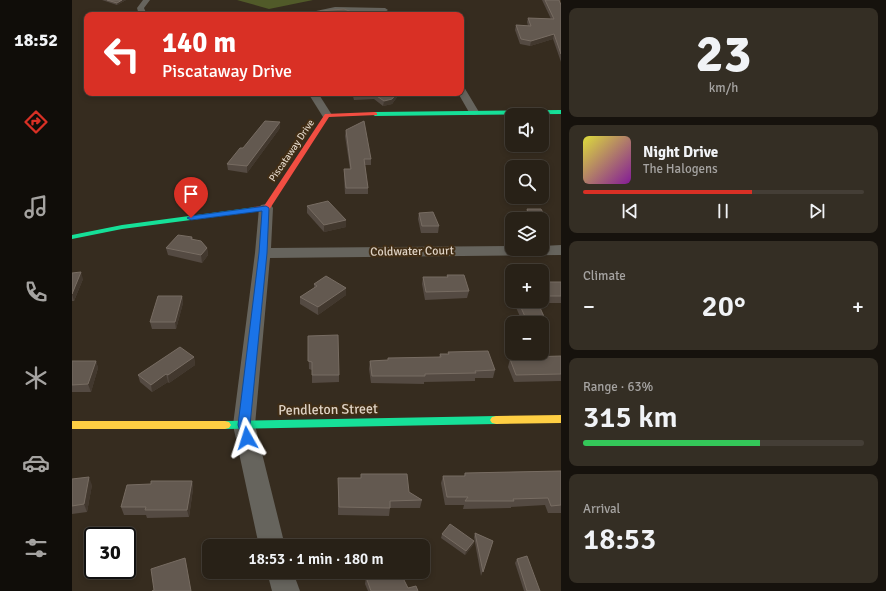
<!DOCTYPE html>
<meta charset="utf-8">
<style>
:root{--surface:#282117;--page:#342e24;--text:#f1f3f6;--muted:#a5a3a1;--line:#443e36;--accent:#d93025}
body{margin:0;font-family:Signika,sans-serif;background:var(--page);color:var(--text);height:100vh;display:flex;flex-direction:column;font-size:15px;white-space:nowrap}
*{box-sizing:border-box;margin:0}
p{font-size:13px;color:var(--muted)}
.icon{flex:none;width:22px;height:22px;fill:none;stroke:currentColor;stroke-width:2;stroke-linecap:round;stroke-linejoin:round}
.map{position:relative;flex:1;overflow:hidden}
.drawer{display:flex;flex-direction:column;gap:8px;padding:8px;background:#16120d;width:325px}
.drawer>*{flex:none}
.guide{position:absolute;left:12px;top:12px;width:380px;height:84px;border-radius:8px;box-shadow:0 2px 6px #0003,0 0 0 1px var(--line);background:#d93025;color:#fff;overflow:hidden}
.buttons{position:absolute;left:433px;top:108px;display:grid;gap:8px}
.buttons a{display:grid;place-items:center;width:44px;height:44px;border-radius:8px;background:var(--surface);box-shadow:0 2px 6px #0003,0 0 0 1px var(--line);font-size:20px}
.speed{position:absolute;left:12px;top:527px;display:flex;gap:8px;font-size:20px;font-weight:700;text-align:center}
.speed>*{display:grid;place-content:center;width:52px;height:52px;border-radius:50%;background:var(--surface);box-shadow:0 2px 6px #0003,0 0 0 1px var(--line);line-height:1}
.speed .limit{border:2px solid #111;border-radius:6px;background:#fff;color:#111}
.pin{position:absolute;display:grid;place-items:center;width:34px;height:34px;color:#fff;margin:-41px -17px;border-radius:50% 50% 50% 0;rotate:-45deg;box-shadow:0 0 4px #0007}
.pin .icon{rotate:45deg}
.me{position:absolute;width:44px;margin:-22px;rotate:354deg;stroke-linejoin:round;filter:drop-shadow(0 0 3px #0008)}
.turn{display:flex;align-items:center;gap:14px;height:84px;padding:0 12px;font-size:18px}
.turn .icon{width:52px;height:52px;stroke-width:2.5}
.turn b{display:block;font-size:28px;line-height:34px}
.big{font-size:30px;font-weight:600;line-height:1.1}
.drawer .tile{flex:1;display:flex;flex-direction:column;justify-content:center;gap:6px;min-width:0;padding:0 14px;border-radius:8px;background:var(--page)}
.drawer .dial{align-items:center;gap:0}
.dial b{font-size:52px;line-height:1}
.song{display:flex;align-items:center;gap:12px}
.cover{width:48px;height:48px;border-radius:6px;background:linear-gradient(135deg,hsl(60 70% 55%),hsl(290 70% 35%))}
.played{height:4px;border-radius:2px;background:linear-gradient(90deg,var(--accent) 60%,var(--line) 60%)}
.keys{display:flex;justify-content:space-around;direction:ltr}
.heat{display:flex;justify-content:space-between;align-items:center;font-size:22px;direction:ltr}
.charge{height:6px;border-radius:3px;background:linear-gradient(90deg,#34c759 63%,var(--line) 0)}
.trip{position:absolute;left:130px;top:539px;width:228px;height:40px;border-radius:8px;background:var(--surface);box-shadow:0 2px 6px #0003,0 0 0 1px var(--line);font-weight:600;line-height:40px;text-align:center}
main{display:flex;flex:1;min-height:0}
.tab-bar{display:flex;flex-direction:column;width:72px;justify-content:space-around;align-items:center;background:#100d09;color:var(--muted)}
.tab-bar .icon{width:28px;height:28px}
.tab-bar .active{color:var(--accent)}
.tab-bar b{font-size:18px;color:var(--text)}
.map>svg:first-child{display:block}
.green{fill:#515a29}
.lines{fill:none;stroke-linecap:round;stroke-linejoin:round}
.street{fill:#66645d;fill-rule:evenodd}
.fast{fill:#16e098;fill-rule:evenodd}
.slow{fill:#ffcf43;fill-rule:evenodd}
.jam{fill:#f24e42;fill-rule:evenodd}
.wall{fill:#544a42}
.shaded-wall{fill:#42382e}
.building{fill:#635950;stroke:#776c62}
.route{fill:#1a73e8;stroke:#114b97}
.labels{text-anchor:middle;stroke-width:4;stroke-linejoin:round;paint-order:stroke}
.far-street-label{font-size:10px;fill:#dfd3c5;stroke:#402d15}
.street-label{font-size:12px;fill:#dfd3c5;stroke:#402d15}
.near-street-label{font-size:14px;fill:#dfd3c5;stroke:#402d15}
</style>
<main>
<nav class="tab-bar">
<b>18:52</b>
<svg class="icon active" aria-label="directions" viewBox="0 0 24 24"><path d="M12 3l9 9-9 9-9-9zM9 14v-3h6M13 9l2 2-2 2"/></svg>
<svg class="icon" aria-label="music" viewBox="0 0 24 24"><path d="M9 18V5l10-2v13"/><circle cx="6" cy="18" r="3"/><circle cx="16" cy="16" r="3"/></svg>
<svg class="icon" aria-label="phone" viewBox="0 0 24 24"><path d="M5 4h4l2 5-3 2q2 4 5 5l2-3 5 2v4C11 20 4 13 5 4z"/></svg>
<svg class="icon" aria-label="climate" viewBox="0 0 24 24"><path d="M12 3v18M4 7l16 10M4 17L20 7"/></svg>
<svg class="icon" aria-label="car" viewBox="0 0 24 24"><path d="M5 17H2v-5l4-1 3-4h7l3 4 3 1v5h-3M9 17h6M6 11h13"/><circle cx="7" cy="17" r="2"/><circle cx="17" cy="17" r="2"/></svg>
<svg class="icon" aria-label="filters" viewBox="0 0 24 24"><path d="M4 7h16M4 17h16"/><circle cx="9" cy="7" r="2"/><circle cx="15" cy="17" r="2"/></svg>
</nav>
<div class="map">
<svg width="489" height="591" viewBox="0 0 489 591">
<rect width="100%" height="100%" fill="#362c1f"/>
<path class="green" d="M165,0H241L197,9Z"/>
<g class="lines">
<g class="street">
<path d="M71,0H78L72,8L75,15H67L65,8Z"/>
<path d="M263,7L313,8L316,10L313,12L263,11L241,15H225Z"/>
<path d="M389,86L392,87L407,112L406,114L402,115L398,114L386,93H389Z"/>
<path d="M236,93H246L260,115L259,117H251Z"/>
<path d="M194,204L199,205L201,208L199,248L440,246V249H470V246L489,245V255L198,258L183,425L213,546H187L161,425L183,253L187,208L189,205Z"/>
<path d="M195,572H221L228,591H200Z"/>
</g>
<g class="fast">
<path d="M489,110V114L303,116L300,114L303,112Z"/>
<path d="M184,207H187V211L50,229L0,239V235L50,225Z"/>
<path d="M424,416L428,417L430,420L428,423L424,424L153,429L149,428L147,425L149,422L153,421Z"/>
</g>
<g class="slow">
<path d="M489,415V423L424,424L420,423L418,420L420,417L424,416Z"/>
<path d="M0,421H153L157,422L159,425L157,428L153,429H0Z"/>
</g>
<path class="jam" d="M303,112L305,113V115L257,117L197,210L181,211V207L192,206L253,114Z"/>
</g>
<g class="wall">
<path d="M30,0H54L45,5Z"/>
<path d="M470,0H487L489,5V62L481,39L458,46L448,44L443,30L444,25L456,26L455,22L456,18L479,19Z"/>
<path d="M280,93H328L320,104L311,106L302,99L282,100Z"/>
<path d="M208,128L175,173L156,170L155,164L171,148Z"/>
<path d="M274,130L299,159V165H293L296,188V194H273L272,175V169H278L273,136Z"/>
<path d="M235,206L274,220V227L252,232L235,213Z"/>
<path d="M455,209L476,222L474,228L470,229V219H455L453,216Z"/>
<path d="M347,213L367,226L366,233H349L346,219Z"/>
<path d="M120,237L121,239L135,248L136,255L130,263L96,255L94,248Z"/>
<path d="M0,273L11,279L2,301H0Z"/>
<path d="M375,275L397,291L395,298L353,300L350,284L351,277H375Z"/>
<path d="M470,278L473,282H489V303H465L474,321L472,328H470V323H451L441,301H470Z"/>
<path d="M436,279H440V299L434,285Z"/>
<path d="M242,284L274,288V295L246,315L228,304V297L242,288Z"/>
<path d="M110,296L111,303L104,329H80L78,322Z"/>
<path d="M236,336L267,375V382L240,383V370L237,369Z"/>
<path d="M376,352L423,370L421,378H403V381L352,382V384L299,383L297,369L298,361L367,357L368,354H376Z"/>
<path d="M489,356V381L442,382L436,367L438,359H456V357Z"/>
<path d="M122,357L123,365L97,383L96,382L80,392L68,382L66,375Z"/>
<path d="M0,361H24L26,368L19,392H0Z"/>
<path d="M489,471V513H476L473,505L439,507V508L391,509L392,505H373L369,483L371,476H392L393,473Z"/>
<path d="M289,474L337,492L350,500L348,508H318L317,516L266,515V478H289Z"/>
<path d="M0,479L20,485L15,512L0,514Z"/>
<path d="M120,481L121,489L117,517L75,518L74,515H52L49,507L79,484Z"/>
<path d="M403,533L421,541L409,576L402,537Z"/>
<path d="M370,534L402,541L401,545L393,555L369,538Z"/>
<path d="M445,559L468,591H452L443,563Z"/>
<path d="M294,577L336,588L346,591H296L293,584Z"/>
</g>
<g class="shaded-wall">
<path d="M50,0H54L45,5V3Z"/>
<path d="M482,34L481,39L458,46L459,41Z"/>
<path d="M325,93H328L320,104L311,106L312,101Z"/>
<path d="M208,122V128L175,173V166Z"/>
<path d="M274,220V227L252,232V225Z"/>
<path d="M135,248L136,255L130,263L129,255Z"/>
<path d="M9,272L11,279L2,301L0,294Z"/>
<path d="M274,288V295L246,315V307Z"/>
<path d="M110,296L111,303L104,329L103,322Z"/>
<path d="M122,357L123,365L97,383L96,375Z"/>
<path d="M24,361L26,368L19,392L16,384Z"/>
<path d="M94,374L96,382L80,392L79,385Z"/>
<path d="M17,477L20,485L15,512L12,504Z"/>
<path d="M120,481L121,489L117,517L115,510Z"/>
<path d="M402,541L401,545L393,555L394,551Z"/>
<path d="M113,558L115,566L119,591Z"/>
</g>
<g class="building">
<path d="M35,0H50L45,3Z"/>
<path d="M473,0H487L489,5V54L482,34L459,41L449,39L444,25L459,26L456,18L482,19Z"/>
<path d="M272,9L288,15H253L248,13V11Z"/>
<path d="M150,13L151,15H140Z"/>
<path d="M282,93H325L320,99L312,101L302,94L283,95Z"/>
<path d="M193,121L208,122L175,166L155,164L168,148H171Z"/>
<path d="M292,121L299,159H292L296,188H274L272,169H279L274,130Z"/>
<path d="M256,201L274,220L252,225L235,206Z"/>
<path d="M455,209H469L476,222H470V219H459Z"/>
<path d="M361,212L367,226H350L347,213Z"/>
<path d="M106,235L120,237L119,239L129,241L135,248L129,255L94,248Z"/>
<path d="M9,272L0,294V273Z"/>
<path d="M375,275H392L397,291L354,292L351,277H376Z"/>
<path d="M254,276L274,288L246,307L228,297L245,286L242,284Z"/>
<path d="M470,278H471L473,282H489V296H470Z"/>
<path d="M436,279H440V289Z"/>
<path d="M86,296H110L103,322H78Z"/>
<path d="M446,301H465L474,321H455Z"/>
<path d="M266,335L267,375H240V362L236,361V336Z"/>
<path d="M108,347L122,357L96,375L94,374L79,385L66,375Z"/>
<path d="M416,351L423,370L403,371L404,373L353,374V376H300L298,361L316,360V358L369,357L368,354H377L376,352Z"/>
<path d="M489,356V374L444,375L438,359H457L456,357Z"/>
<path d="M0,361H24L16,384L0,385Z"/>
<path d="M489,471V505L479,506L476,498L441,499L442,501H393L396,497H375L371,476H393V473Z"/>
<path d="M289,474H335L337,492L350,500L318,501V508L267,507L266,478H289Z"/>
<path d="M17,477L12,504L0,506V479Z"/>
<path d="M79,481H120L115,510H73L74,507H49L55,485L79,484Z"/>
<path d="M378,524L402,541L394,551L370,534Z"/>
<path d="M403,533L421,541L411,572Z"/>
<path d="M455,556L468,591H455L445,559Z"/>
<path d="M113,558L119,591H80L82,590L79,569Z"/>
<path d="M309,572H328L336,588L344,586L346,591H299L294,577Z"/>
</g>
<path class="route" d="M194,206L197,208L195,253L178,425L181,438L179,441H171L166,425L187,253L190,211L119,220L115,218L119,216Z"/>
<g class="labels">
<g class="far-street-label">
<text transform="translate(219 150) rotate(-56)" y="4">Piscataway Drive</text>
</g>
<g class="street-label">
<text transform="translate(340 251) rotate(-1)" y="4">Coldwater Court</text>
</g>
<g class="near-street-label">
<text transform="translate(256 409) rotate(-1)" y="5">Pendleton Street</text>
</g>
</g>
</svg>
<div class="buttons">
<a><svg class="icon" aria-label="sound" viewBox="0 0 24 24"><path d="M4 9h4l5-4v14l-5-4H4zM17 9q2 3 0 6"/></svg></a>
<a><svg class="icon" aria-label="search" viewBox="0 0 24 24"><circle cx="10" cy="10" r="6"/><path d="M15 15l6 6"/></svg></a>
<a><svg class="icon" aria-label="layers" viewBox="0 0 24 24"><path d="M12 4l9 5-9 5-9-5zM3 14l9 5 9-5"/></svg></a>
<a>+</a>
<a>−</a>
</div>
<div class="speed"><div class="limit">30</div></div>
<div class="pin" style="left:119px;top:218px;background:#d93025"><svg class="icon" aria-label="arrive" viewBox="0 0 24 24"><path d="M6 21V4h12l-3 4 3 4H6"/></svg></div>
<svg class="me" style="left:175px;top:438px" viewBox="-20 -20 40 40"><path d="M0-17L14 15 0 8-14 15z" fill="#1a73e8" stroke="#fff" stroke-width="4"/></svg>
<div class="trip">18:53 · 1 min · 180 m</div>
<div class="guide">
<div class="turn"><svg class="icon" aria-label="left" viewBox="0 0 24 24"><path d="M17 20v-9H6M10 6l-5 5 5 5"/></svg><div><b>140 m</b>Piscataway Drive</div></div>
</div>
</div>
<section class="drawer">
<div class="tile dial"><b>23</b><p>km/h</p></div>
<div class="tile">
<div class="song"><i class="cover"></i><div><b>Night Drive</b><p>The Halogens</p></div></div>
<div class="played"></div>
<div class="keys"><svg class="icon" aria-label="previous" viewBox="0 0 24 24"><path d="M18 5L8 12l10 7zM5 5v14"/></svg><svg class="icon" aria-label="pause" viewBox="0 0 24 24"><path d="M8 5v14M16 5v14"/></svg><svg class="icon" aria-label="next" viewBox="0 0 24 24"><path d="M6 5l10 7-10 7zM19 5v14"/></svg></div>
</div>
<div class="tile"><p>Climate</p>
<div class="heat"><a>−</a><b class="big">20°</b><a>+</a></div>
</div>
<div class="tile"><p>Range · 63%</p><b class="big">315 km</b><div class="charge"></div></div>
<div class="tile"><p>Arrival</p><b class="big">18:53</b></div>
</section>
</main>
